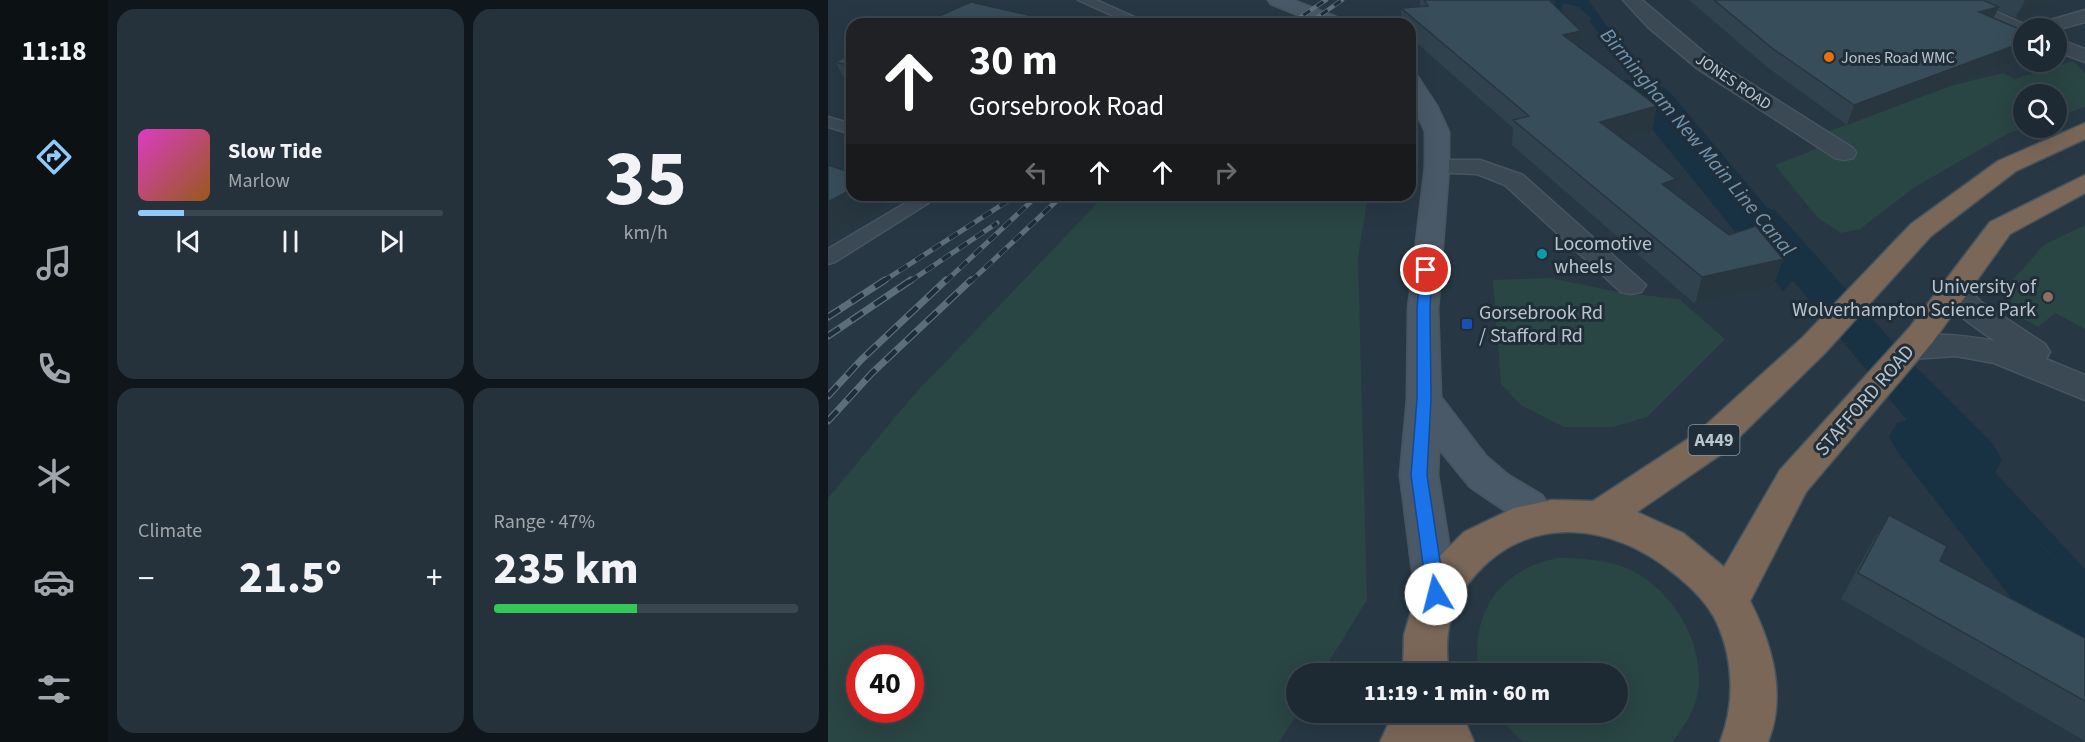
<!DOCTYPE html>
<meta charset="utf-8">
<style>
:root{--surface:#1d2a33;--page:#25323b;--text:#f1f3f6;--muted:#a0a7ac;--line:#3b464e;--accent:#90cafb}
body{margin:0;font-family:"Source Sans 3",sans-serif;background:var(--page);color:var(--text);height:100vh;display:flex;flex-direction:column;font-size:22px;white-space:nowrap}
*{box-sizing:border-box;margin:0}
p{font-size:20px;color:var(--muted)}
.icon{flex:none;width:33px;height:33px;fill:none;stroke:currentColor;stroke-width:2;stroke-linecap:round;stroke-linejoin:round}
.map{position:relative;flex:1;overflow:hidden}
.drawer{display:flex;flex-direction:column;gap:9px;padding:9px;background:#10171c;width:720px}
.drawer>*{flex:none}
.top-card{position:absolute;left:18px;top:18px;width:570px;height:183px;border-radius:18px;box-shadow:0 6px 24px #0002,0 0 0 2px var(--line);background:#202124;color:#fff;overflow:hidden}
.fabs{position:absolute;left:1185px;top:18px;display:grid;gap:12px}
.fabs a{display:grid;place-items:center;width:54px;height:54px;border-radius:50%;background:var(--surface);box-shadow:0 6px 24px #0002,0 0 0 2px var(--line);font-size:30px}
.speed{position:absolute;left:18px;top:645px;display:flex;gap:12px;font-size:30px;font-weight:700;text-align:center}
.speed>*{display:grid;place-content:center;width:78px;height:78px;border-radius:50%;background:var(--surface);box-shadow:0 6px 24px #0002,0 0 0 2px var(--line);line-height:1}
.speed .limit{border:9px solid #d22;background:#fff;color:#111}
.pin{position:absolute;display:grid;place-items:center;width:51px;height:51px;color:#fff;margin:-26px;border:3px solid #fff;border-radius:50%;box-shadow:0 2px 6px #0007}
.me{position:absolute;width:66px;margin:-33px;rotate:352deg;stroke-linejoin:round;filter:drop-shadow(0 0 4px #0008)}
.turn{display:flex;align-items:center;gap:21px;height:126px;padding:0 24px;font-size:27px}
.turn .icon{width:78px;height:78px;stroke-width:2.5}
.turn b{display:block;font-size:42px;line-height:51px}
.lanes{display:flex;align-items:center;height:57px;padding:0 24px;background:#0003;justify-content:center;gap:30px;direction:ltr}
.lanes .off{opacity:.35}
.big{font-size:45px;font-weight:800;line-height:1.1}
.drawer .widget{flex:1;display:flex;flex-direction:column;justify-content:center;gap:9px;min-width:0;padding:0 21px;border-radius:18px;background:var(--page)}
.drawer .dial{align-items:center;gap:0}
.dial b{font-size:78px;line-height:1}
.song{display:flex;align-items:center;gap:18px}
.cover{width:72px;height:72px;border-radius:9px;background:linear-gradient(135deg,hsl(310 70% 55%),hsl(30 70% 35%))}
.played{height:6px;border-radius:3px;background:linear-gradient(90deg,var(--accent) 15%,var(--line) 15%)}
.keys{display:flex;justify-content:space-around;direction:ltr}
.heat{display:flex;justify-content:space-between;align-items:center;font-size:33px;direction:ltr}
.charge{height:9px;border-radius:4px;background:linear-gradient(90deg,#34c759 47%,var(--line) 0)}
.drawer .tiles{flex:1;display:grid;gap:9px;grid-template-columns:repeat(2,1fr)}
.trip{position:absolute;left:458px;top:663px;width:342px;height:60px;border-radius:30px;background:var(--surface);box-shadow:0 6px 24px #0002,0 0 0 2px var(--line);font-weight:800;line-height:60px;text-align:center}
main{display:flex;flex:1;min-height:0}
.tabs{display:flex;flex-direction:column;width:108px;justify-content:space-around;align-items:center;background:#0c1114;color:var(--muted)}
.tabs .icon{width:42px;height:42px}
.tabs .current{color:var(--accent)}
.tabs b{font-size:27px;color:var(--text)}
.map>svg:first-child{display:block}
.green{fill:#294544;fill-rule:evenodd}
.water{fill:#183143}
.pier{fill:#273844}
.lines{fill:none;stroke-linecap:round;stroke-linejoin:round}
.stream{fill:#183143;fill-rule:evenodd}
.canal{fill:#183143;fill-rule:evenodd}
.lane-casing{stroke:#485560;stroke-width:3}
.street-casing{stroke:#485560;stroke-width:3}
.secondary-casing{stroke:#485560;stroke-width:3}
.highway-casing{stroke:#46545e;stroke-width:3}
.lane{fill:#3b4954;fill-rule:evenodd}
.street{fill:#3b4954;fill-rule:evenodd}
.secondary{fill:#495967;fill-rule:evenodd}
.highway{fill:#7a6758;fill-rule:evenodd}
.rail-far2-casing{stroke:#5d6e7b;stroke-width:4.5}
.rail-far1-casing{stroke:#5d6e7b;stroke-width:5}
.rail-casing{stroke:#5d6e7b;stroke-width:7}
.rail-far2{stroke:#202e39;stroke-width:3;stroke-dasharray:8;stroke-linecap:butt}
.rail-far1{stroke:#202e39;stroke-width:4;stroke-dasharray:10;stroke-linecap:butt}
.rail{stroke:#202e39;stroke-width:4.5;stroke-dasharray:14;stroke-linecap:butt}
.wall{fill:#30424d}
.shaded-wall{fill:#27363f}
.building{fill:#384d5a;stroke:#27363f;stroke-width:1.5}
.route{fill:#1a73e8;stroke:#114b97;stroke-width:1.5}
.food-dot{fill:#e8710a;stroke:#202e39;stroke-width:2}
.culture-dot{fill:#0f9aa8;stroke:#202e39;stroke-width:2}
.education-dot{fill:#8d6e63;stroke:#202e39;stroke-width:2}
.transit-dot{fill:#1a4fb4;stroke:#202e39;stroke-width:2}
.labels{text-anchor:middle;stroke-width:6;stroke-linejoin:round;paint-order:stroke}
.far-poi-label{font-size:16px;fill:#b9c4cd;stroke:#202e39;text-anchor:start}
.far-street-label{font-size:16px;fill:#b9c4cd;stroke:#202e39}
.shield{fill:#202e39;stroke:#8b97a1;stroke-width:1.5}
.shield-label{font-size:18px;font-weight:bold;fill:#b9c4cd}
.poi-label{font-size:20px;fill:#b9c4cd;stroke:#202e39;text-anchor:start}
.street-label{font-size:20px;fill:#b9c4cd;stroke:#202e39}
.water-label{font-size:21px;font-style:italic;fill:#7194ad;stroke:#202e39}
</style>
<main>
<nav class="tabs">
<b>11:18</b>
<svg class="icon current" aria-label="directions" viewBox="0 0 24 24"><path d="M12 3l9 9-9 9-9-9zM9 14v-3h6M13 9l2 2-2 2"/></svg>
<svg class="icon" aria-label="music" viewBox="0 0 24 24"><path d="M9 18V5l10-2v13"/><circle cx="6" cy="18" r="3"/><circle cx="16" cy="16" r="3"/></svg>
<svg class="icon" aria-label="phone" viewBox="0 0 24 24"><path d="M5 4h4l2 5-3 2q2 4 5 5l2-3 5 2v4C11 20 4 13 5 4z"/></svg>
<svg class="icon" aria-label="climate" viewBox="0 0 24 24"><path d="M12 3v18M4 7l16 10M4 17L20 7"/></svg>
<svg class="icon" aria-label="car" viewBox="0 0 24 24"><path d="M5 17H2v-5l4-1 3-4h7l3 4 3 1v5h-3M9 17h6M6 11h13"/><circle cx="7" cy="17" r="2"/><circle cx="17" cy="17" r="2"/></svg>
<svg class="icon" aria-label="filters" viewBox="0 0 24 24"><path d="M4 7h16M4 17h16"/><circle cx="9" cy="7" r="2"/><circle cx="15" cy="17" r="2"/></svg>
</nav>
<section class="drawer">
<div class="tiles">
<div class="widget">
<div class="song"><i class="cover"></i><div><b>Slow Tide</b><p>Marlow</p></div></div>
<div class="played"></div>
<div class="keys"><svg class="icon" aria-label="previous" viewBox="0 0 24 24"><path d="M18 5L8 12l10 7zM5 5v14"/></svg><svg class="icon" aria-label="pause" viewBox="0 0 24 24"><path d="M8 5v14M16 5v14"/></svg><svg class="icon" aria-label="next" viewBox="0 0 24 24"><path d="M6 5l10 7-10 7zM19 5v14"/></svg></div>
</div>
<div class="widget dial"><b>35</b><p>km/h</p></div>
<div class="widget"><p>Climate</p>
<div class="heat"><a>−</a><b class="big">21.5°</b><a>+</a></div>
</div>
<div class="widget"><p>Range · 47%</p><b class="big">235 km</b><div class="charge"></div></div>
</div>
</section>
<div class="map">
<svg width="1257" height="742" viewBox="0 0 1257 742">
<rect width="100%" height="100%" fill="#273844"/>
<g class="green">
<path d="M1245,61L1257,73V107L1229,117L1228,94H1196V128H1198L1181,133L1087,187L1032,229L1013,233L990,218L947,165L988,149L986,137L1118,87L1175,73L1187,79Z"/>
<path d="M277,195H540L530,257L539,600L494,673L468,674L470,713L451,742H0V498L83,398ZM82,658V710H32V658Z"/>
<path d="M1257,225V329L1227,313L1210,327L1184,313L1183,282L1216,245Z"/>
<path d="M722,278L796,293L851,299L897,339L819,417L785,427H736L693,405L673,384L665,280Z"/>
<path d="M728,558C752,558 773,559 796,567C849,588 890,662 862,715C857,725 850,733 844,742H695L670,717L667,713L789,712V674L651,673C644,631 657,591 697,569C706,564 718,561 728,558Z"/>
</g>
<g class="water">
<path d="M723,0H760L815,76L840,90L984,261L955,291L816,119L794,80H809L762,22L763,18L751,7Z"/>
<path d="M1105,406L1257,569V593L1099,417Z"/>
<path d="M1238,608L1257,623V644L1240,634L1220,612Z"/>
</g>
<path class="pier" d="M1105,403L1120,417L1110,434L1096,417Z"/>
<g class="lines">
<path class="stream" d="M728,0H736L732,14L739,24L738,26H732L724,14Z"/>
<path class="canal" d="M933,206L947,210L1081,360L1166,445L1174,460L1166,475L1154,479L1257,594V661L1235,652L1209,631L1069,451L1061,437L1069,423L1079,420L914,218L919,210Z"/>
<g class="lane-casing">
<g id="lane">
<path d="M250,0H268L322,24H303Z"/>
<path d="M0,117L24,124V134L0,127Z"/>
<path d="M91,195H113L7,262L0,264V249Z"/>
</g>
</g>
<g class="street-casing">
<g id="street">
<path d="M795,0H814L885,60L1025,148L1028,153L1025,158L1016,160L1007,158L870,69L820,27Z"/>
<path d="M1118,0H1142L1205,28H1196V36L1189,34L1121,4Z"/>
<path d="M1257,10V22L1228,30L1206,28L1209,24Z"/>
<path d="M1228,38L1257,49V62L1228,51Z"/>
<path d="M609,160H652L695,175L818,285L813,292L803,294L793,292L677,185L649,174L600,172L597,167L600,162Z"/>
<path d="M1124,281L1135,283L1153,302L1217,344L1222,352L1218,359L1257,375V400L1166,363L1128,356L1083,359L1072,356L1067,348L1072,340C1103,331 1135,335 1167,341C1145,326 1124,312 1109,290L1113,283Z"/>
</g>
</g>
<g class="secondary-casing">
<g id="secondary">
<path d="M440,0H465L516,20L518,24H492L443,4Z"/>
<path d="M582,76L590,77L609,106L621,132V167L610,309L613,397L658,456L679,474L714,495L729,517L724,528L710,533L696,528L686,517L642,487L611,449L610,475L629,594L623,607L608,613L593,607L587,594L572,475L579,399L580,309L597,167V132L582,98Z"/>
</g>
</g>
<g class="highway-casing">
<g id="highway">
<path d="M1257,123V139L1188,171L1103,236L997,353L895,453L809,512L855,533L896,567L952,470L1082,327L1162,222L1257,175V193L1182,234L1104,343L978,492L922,601C944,644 959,695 940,742H892C907,705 906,660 889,623C880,603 861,585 844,572C785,524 704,513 649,573C622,602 615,634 621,674H575L576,635L587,598L606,562L636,532L686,508L724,500L765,501L869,433L975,337L1083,224L1170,161Z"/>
<path d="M566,712H633L646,742H552Z"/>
</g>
</g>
<use href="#lane" class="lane"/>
<use href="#street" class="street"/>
<use href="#secondary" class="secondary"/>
<use href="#highway" class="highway"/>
<g class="rail-far2-casing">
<g id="rail-far2">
<path d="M462,24L498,0"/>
<path d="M480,24L514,0"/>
</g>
</g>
<g class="rail-far1-casing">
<g id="rail-far1">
<path d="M54,282L189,195"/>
<path d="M81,282L169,223"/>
<path d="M117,282L210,195"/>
<path d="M142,282L235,195"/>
</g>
</g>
<g class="rail-casing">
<g id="rail">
<path d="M0,317L57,280"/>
<path d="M0,336L83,280"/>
<path d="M0,396L33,360L118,280"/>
<path d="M0,421L44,373L143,280"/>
</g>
</g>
<use href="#rail-far2" class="rail-far2"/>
<use href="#rail-far1" class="rail-far1"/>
<use href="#rail" class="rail"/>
</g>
<g class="wall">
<path d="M592,0H721L753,31L751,47L824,131L795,140L848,179L845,193L901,235L955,259L945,286L867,304L684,145L685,128L582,37V24H573V8L592,6Z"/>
<path d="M861,0H1222L1217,10L1188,18L1169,10L1165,18L1196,31V58L1019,125L939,67Z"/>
<path d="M24,54V87L20,85L7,62Z"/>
<path d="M1061,515L1112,561L1257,638V741L1013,599L1044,542Z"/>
</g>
<g class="shaded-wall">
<path d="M1197,0H1222L1217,10L1188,18Z"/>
<path d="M1171,7L1162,25L1151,12Z"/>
<path d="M753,31L750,54L735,35Z"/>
<path d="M1196,42V58L1019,125L1026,105Z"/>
<path d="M829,106L824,131L768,147L772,122Z"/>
<path d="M848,179L843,205L834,184Z"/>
<path d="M24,189V195H51L57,205L0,239V202Z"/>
<path d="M955,259L945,286L867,304L874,277Z"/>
</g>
<g class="building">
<path d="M596,0H721L753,31L735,35L829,106L772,122L848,179L834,184L901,235L928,226L955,259L874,277L685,120L701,116L573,8L600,6Z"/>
<path d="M886,0H1155L1171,7L1151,12L1196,31V42L1026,105L944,48Z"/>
<path d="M143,2L236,23L234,24H93Z"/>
<path d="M24,54V66L7,62Z"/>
<path d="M0,165L24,173V189L0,202Z"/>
<path d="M1061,515L1119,546L1112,561L1257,638V701L1030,573Z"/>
</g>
<path class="route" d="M598,266L604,270L602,309L603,399L599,475L617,594L614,599L608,602L602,599L599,594L583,475L589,399V309L592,270Z"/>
<circle class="food-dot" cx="1001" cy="57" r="6"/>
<circle class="culture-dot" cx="714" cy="254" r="6"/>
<circle class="education-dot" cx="1220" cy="297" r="6"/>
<rect class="transit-dot" x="633" y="318" width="12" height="12" rx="3"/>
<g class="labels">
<g class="far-poi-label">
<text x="1013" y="63">Jones Road WMC</text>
</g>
<g class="far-street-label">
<text transform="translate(906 81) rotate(34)" y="6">JONES ROAD</text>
</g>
<rect class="shield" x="860.5" y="425" width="51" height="30" rx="4.5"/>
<g class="shield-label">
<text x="886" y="446">A449</text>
</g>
<g class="poi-label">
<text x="726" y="250">Locomotive<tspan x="726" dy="23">wheels</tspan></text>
<text x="1208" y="293" text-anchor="end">University of<tspan x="1208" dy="23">Wolverhampton Science Park</tspan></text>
<text x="651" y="319">Gorsebrook Rd<tspan x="651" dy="23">/ Stafford Rd</tspan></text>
</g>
<g class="street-label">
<text transform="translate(1036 400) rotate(-49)" y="7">STAFFORD ROAD</text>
</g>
<g class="water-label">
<text transform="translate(870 142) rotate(50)" y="7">Birmingham New Main Line Canal</text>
</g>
</g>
</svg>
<div class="fabs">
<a><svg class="icon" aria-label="sound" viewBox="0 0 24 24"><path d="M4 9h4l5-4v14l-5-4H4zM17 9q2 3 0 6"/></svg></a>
<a><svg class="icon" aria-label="search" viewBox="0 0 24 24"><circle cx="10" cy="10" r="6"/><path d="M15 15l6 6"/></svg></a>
</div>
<div class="speed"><div class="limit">40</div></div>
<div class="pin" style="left:598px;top:270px;background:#d93025"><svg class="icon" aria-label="arrive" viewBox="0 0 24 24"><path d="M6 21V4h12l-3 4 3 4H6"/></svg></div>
<svg class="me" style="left:608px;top:594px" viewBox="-20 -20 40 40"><circle r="19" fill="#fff"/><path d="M0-13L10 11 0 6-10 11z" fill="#1a73e8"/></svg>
<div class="trip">11:19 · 1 min · 60 m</div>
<div class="top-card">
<div class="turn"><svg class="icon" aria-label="ahead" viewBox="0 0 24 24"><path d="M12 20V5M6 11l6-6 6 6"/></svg><div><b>30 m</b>Gorsebrook Road</div></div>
<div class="lanes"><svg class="icon off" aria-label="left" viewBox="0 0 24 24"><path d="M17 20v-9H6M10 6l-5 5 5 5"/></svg><svg class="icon" aria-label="ahead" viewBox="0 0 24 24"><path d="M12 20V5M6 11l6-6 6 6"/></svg><svg class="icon" aria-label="ahead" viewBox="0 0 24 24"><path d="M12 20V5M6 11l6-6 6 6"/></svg><svg class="icon off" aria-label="right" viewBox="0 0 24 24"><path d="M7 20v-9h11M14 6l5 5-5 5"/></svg></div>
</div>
</div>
</main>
